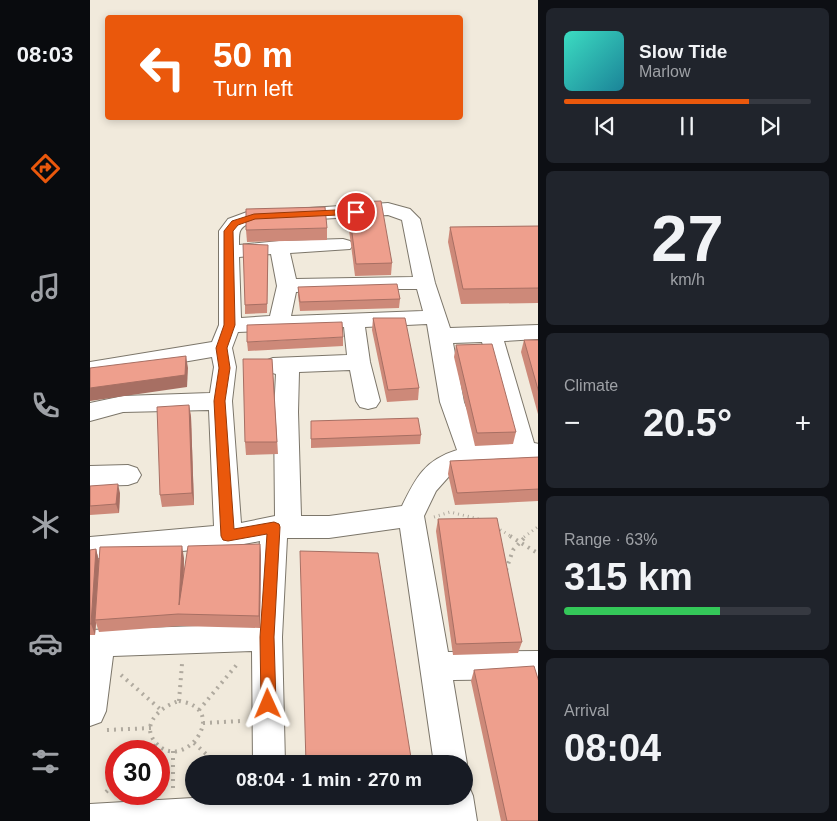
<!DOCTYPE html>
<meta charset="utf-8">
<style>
:root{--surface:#171b24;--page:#20242c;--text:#f1f3f6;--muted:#9ea1a6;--line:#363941;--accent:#ea580c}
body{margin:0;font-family:Arial,sans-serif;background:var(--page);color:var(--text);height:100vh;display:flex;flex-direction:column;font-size:19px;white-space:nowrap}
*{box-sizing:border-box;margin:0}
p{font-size:16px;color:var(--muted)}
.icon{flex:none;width:28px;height:28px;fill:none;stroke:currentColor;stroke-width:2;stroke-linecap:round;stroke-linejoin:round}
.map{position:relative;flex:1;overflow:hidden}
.drawer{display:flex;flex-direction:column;gap:8px;padding:8px;background:#0d0f14;width:299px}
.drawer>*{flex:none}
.hud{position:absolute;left:15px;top:15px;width:358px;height:105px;border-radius:5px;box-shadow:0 2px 8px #0003;background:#ea580c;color:#fff;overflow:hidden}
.speed{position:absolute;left:15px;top:740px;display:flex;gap:10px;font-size:25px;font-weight:700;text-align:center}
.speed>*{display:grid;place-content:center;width:65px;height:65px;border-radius:50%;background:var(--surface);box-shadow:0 2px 8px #0003;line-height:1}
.speed .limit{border:8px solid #d22;background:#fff;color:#111}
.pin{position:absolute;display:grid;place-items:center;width:42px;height:42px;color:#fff;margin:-21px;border:2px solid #fff;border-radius:50%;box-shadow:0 1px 5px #0007}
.me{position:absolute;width:55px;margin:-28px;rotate:359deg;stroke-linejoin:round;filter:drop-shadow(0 0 4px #0008)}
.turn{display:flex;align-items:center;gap:18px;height:105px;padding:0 25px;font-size:22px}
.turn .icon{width:65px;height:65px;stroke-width:2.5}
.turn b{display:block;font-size:35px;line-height:42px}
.big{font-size:38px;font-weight:600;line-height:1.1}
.drawer .tile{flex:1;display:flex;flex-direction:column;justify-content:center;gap:8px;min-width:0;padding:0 18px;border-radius:8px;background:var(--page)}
.drawer .dial{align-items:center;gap:0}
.dial b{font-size:65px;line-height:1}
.song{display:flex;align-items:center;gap:15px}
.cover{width:60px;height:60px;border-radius:8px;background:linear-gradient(135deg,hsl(170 70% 55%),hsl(190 70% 35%))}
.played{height:5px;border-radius:2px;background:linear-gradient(90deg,var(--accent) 75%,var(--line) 75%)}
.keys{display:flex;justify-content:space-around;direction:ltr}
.heat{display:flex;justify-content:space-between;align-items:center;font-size:28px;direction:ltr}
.charge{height:8px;border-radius:4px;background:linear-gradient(90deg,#34c759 63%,var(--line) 0)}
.trip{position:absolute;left:95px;top:755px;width:288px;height:50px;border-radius:25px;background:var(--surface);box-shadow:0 2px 8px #0003;font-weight:600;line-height:50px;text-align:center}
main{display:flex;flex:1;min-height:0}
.dock{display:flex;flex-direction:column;width:90px;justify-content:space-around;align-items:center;background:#090b0e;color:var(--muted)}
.dock .icon{width:35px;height:35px}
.dock .current{color:var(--accent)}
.dock b{font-size:22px;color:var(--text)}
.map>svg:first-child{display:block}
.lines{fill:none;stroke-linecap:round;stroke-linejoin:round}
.minor-casing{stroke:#7c766a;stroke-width:2}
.path-far1{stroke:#b0aa9f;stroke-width:3;stroke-dasharray:1 4;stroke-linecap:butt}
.path{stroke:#b0aa9f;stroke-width:4;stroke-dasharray:2 5;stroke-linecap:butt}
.minor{fill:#fff;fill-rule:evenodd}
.wall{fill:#cd8979}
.shaded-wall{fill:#a76f63}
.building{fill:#ee9f8d;stroke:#a76f63}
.route{fill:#ea580c;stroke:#983908}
</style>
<main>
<nav class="dock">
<b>08:03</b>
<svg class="icon current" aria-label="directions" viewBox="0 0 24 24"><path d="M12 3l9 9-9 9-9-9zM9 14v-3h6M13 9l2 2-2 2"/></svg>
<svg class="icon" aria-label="music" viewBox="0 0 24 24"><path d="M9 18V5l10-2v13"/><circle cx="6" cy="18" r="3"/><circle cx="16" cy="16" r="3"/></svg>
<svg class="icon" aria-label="phone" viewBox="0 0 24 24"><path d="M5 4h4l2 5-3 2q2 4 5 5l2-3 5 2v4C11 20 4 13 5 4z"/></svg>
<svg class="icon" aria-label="climate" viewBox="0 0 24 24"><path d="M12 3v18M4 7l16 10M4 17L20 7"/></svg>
<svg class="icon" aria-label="car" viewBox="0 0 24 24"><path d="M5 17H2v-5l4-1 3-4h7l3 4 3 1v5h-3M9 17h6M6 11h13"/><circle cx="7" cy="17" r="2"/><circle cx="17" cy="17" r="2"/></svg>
<svg class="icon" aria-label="filters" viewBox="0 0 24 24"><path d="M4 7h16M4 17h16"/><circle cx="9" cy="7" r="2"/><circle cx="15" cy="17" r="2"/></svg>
</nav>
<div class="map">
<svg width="449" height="821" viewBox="0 0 449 821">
<rect width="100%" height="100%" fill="#f1eadc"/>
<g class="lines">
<g class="minor-casing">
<g id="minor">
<path d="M298,203L320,209L330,219L345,283L360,328L449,325V339L414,341L444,443L449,444V462L407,461L379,465L362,473L346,491L334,516L358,652L449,651V679L363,680L377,764L374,773V764H344L310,528L239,538H197L192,637L195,764H163L162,651L23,656L16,711L11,722L0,726V630L163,624L170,541L138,547L0,559V537L124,526L119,410L33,412L0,421V403L33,396L120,393L124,367L122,357L0,378V362L122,342L129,325V231L138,219L157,212ZM298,215L312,220L323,277L206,279L200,253L260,249L263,245L260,241L253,239L189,241L149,245C149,233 148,228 160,223ZM181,254L187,286L180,316L151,318L149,257ZM259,289H327L333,311L201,316L206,292ZM337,324L350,402L367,450C335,460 326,477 312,506L239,516H211L208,412L209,372L260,370L266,401L270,407L278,409L286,407L290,401L280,362L275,327ZM254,327L257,355L183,358L175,361L172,366L175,371L186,374L184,412L185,516L151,523L142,401L146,367L142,348L148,332ZM392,342L419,442L390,444L374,402L363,343Z"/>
<path d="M38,465L47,468L51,475L47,482L38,485L0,486V466Z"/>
<path d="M374,782L378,784L383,796L387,821H0V804L137,796H224L350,803L349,796H374Z"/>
</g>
</g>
<g class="path-far1">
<path d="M344,517L360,512L389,519"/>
<path d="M406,527L422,537"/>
<path d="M434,537L449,526"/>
</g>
<g class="path">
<path d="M420,536L449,554"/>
<path d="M416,570L423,550L436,536"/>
<path d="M31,675L70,709"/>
<path d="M89,701C94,702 100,703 104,706C131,722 91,771 66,743C49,724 72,706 89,701Z"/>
<path d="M89,701L92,664"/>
<path d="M109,710L149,662"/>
<path d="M113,723L152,721"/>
<path d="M17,730L61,728"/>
<path d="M104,743L127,764"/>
<path d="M59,751L67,744"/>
<path d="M83,751V790"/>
<path d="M16,792L26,782"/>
</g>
<use href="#minor" class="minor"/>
</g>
<g class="wall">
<path d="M258,202L302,263L301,275L265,276L257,214Z"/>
<path d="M449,226V303L371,304L358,242L360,227Z"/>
<path d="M237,228V240L157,242L156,230Z"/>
<path d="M178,254L177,313L155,314V305Z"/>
<path d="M208,287L310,299L309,308L210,311L208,295Z"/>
<path d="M283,318L329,388L328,400L297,402L282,330Z"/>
<path d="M253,337V346L158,351L157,342Z"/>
<path d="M434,340H449V418L431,352Z"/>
<path d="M366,345L426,432L423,444L385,446L364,357Z"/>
<path d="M182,359L188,454L156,455L155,442Z"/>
<path d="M99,405L101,417L104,505L72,507L70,495Z"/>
<path d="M221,421L331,435L330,444L221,448Z"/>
<path d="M449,457V501L365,505L358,474L360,461Z"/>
<path d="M0,486L30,493L29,513L0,515Z"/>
<path d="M348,519L432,642L428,653L363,655L346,531Z"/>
<path d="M170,544L171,556L170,628L90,626L9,632L6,623L5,635H0V550L6,549L9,561L94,558V577Z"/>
<path d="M384,670L449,821H411L381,681Z"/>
<path d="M217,796H323V797L217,801Z"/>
</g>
<g class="shaded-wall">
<path d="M96,356L98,368L97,387L0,401V388Z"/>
<path d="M99,405L101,417L104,505L102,493Z"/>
<path d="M28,484L30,493L29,513L26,504Z"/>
<path d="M170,544L171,556L170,628L169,616Z"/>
<path d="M92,546L94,558L92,614L89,605Z"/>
<path d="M6,549L9,561L5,620L6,623L5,635L1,624Z"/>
</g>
<g class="building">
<path d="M291,201L302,263L266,264L258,202Z"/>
<path d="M235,207L237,228L156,230V209Z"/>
<path d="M449,226V288L373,289L360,227Z"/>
<path d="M153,244L178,245L177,304L155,305Z"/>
<path d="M307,284L310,299L210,302L208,287Z"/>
<path d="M283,318H315L329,388L298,390Z"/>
<path d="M252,322L253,337L157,342V325Z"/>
<path d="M434,340H449V393Z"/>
<path d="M402,344L426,432L387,433L366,345Z"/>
<path d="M96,356L95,375L0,388V368Z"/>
<path d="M153,359H182L187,442H155Z"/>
<path d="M99,405L102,493L70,495L67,407Z"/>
<path d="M328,418L331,435L221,439V421Z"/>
<path d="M449,457V489L367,493L360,461Z"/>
<path d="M28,484L26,504L0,506V486Z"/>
<path d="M407,518L432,642L366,644L348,519Z"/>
<path d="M170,544L169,616L88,614L5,620L10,547L92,546L89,605L98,546Z"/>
<path d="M6,549L1,624H0V550Z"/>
<path d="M210,551L288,553L322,764H216Z"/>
<path d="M444,666L449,682V821H417L384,670Z"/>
</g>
<path class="route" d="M266,209L270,212L269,214L165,219L148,225L143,231L145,325L137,348L140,368L135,401L144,529L184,522L189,524L190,527L184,637L186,704L183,709L178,711L173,709L171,704L170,637L177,534L138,541L133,540L131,536L124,401L129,368L126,348L134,325V231L142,221L164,214Z"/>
</svg>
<div class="speed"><div class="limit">30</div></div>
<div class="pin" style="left:266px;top:212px;background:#d93025"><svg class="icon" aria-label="arrive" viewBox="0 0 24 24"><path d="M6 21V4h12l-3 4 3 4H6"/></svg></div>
<svg class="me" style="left:178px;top:704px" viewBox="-20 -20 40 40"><path d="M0-17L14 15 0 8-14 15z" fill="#ea580c" stroke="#fff" stroke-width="4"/></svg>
<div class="trip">08:04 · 1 min · 270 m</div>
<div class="hud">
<div class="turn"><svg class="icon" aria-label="left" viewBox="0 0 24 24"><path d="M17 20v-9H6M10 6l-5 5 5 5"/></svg><div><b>50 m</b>Turn left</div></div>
</div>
</div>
<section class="drawer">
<div class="tile">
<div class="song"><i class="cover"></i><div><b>Slow Tide</b><p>Marlow</p></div></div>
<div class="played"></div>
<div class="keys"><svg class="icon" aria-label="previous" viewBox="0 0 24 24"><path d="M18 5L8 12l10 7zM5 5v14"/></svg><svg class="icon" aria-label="pause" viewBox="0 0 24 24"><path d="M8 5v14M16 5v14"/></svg><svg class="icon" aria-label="next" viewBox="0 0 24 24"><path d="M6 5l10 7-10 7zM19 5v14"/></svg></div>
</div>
<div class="tile dial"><b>27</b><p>km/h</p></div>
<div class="tile"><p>Climate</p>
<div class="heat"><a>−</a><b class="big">20.5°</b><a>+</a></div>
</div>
<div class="tile"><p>Range · 63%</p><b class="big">315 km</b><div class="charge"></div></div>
<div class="tile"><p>Arrival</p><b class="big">08:04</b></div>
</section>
</main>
